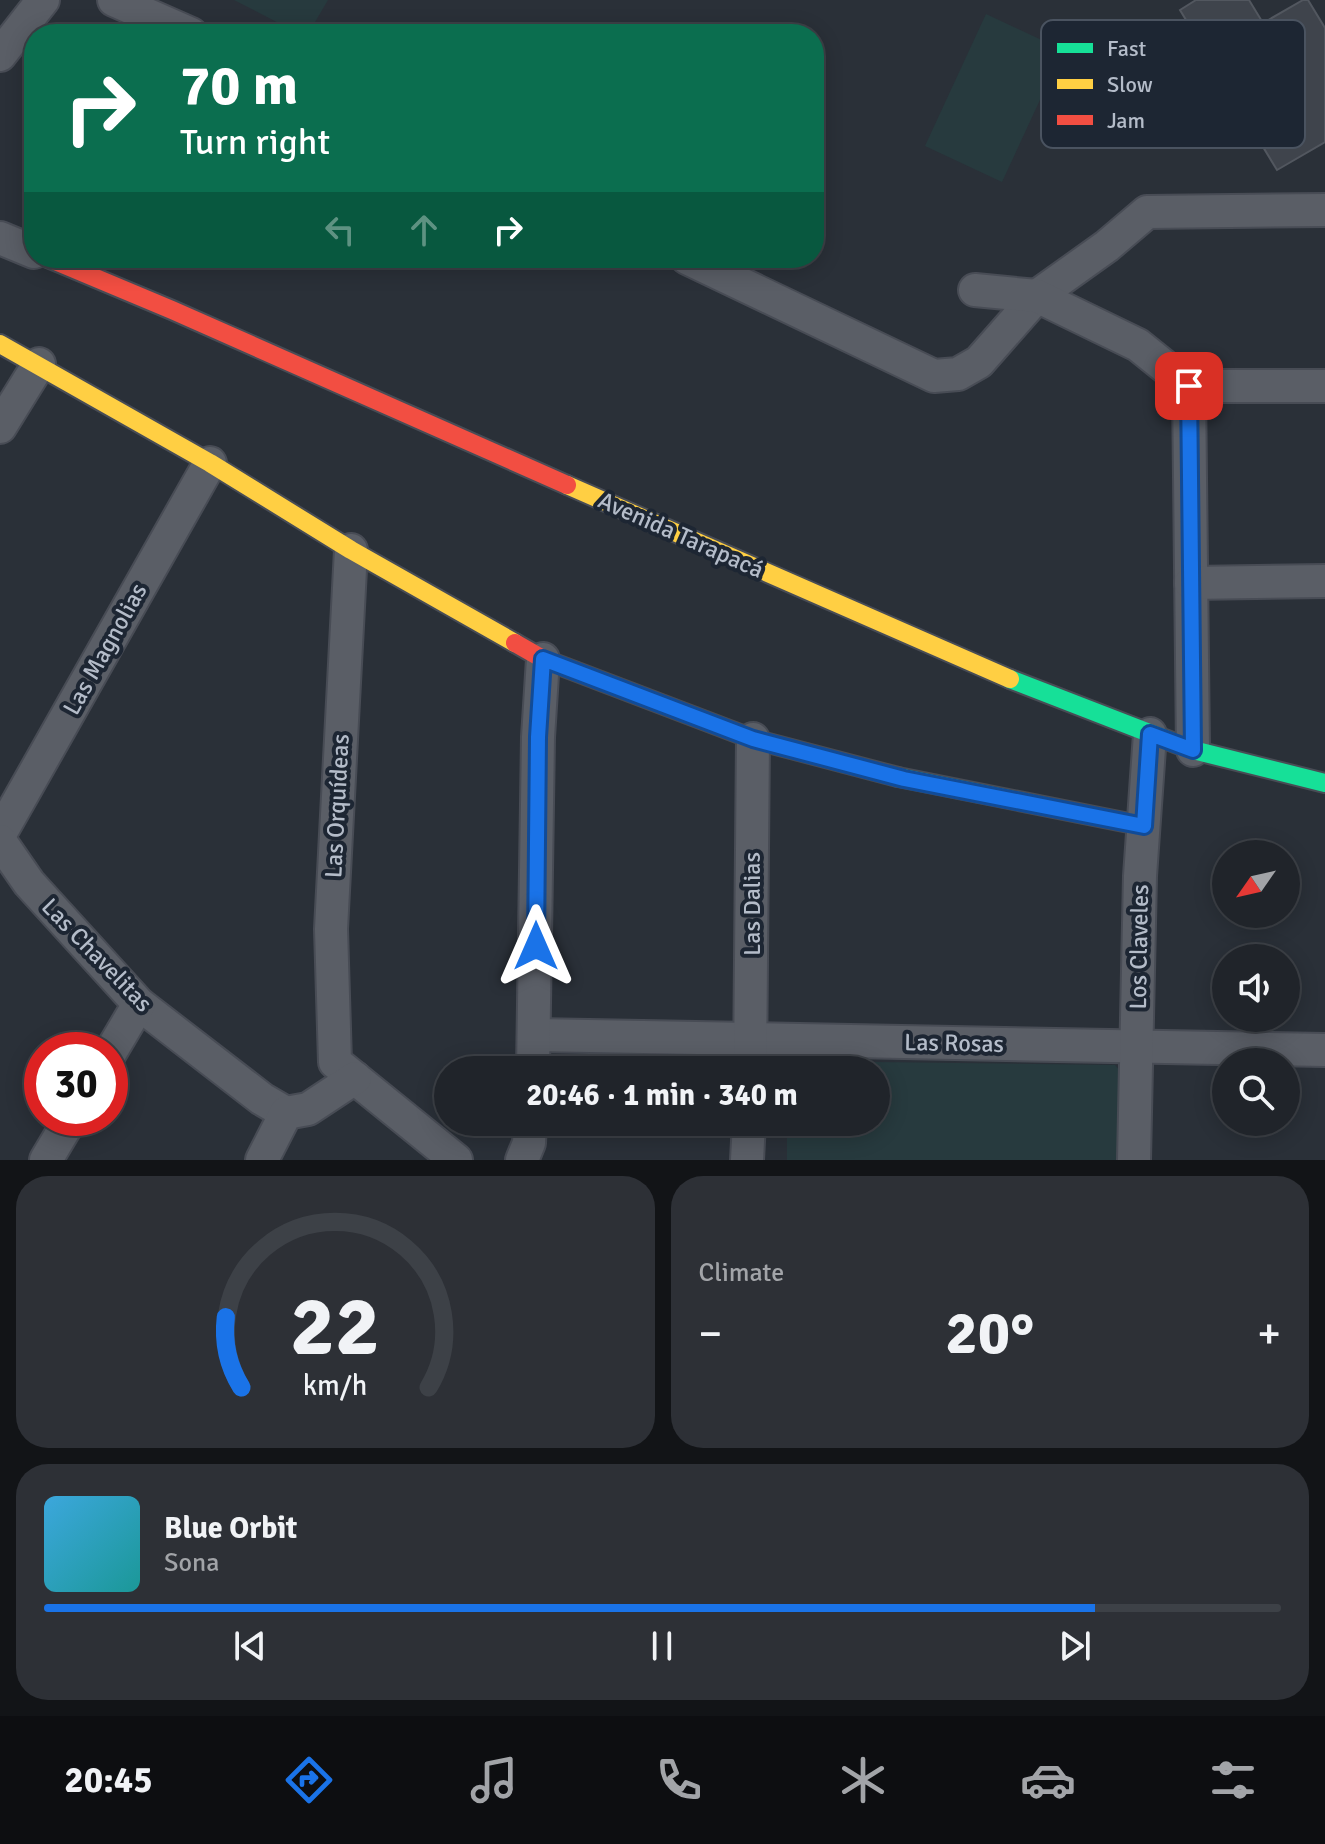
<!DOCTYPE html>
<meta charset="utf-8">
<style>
:root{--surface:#20242a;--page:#2d3036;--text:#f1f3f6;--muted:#a2a4a8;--line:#3d4147;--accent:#1a73e8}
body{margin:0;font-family:Signika,sans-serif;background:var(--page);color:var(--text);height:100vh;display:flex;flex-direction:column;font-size:30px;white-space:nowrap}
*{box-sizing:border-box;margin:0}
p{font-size:26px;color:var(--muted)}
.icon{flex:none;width:44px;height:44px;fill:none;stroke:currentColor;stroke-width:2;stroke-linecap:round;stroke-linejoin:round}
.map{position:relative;height:1160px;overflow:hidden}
.panel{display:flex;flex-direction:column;gap:16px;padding:16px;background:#121417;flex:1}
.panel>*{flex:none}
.hud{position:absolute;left:24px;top:24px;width:800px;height:244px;border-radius:32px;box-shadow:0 4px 20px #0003,0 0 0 2px var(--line);background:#0b6e4f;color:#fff;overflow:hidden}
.needle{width:52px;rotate:236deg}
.buttons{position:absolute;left:1212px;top:840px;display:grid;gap:16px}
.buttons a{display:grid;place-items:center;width:88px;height:88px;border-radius:50%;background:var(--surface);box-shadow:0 4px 20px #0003,0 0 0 2px var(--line);font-size:40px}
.speed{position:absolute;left:24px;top:1032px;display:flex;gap:16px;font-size:40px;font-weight:700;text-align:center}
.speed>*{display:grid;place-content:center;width:104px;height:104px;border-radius:50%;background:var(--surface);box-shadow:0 4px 20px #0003,0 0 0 2px var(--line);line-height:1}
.speed .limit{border:12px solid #d22;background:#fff;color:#111}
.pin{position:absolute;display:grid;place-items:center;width:68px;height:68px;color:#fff;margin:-34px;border-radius:16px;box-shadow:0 4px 12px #0006}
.me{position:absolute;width:88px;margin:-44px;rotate:0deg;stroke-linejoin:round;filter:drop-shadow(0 0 6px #0008)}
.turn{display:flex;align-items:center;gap:28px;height:168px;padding:0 24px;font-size:36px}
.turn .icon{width:104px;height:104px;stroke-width:2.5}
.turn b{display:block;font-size:56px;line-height:68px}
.lanes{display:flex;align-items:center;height:76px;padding:0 24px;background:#0003;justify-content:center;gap:40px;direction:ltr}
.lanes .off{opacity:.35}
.big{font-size:60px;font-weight:700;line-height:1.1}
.panel .card{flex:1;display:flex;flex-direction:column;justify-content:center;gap:12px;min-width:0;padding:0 28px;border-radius:32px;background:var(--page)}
.panel .dial{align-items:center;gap:0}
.dial svg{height:208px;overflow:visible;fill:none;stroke:var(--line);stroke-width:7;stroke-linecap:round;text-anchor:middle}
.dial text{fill:var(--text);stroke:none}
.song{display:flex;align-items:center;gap:24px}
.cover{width:96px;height:96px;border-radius:12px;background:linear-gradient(135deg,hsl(200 70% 55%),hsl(180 70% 35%))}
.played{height:8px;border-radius:4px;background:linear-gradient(90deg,var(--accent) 85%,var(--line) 85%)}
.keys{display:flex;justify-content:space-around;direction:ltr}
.heat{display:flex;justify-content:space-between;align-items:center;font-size:44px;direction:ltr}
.panel .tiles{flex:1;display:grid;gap:16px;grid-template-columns:1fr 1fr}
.card:last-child{grid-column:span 2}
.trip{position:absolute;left:434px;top:1056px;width:456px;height:80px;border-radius:40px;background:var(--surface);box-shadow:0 4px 20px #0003,0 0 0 2px var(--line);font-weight:700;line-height:80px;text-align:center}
.tab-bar{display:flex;height:128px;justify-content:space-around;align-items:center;background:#0d0e11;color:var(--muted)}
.tab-bar .icon{width:56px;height:56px}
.tab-bar .active{color:var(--accent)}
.tab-bar b{font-size:36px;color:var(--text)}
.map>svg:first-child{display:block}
.green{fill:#273a3e}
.building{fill:#3f444c;stroke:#52575f;stroke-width:2}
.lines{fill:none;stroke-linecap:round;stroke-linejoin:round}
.street-casing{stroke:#484c55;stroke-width:36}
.fast-casing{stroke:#484c55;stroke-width:22}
.slow-casing{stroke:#484c55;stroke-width:22}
.jam-casing{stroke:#484c55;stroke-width:22}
.street{stroke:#5a5e66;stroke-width:32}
.fast{stroke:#16e098;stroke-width:18}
.slow{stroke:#ffcf43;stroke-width:18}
.jam{stroke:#f24e42;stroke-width:18}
.route-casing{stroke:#114b97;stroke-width:20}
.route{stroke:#1a73e8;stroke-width:14}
.labels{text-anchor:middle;stroke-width:8;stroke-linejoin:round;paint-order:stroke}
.street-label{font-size:24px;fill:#b4bcc9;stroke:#1d2633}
.key{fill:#1d2633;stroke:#4a5360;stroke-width:2}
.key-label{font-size:22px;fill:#b4bcc9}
</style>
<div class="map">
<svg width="1325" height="1160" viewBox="0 0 1325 1160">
<rect width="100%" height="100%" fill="#2a3038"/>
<g class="green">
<path d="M234,0H328L308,34H300Z"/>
<path d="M986,14L1063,50L1002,182L925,146Z"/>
<path d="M793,1061L1115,1065L1122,1073L1119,1160H787V1122H876V1070H788Z"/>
</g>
<path class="building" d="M1196,0H1249L1263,23L1303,0H1308L1325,28V142L1277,170L1180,10Z"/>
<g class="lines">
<g class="street-casing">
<g id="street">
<path d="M114,0L191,34"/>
<path d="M0,55L43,0"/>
<path d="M0,238L34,252"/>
<path d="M687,258L934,376L958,374L979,362L1037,296L1107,246L1147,212L1325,210"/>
<path d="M975,290L1037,296L1138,345L1189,386"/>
<path d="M1189,386L1193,750"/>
<path d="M1189,386H1325"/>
<path d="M0,427L39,364"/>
<path d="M351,550L331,929L335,1062L456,1160"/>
<path d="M1191,583L1325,581"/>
<path d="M0,834L210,463"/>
<path d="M0,841L29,883L139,1004L262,1099L286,1113"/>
<path d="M535,1035L1325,1050"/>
<path d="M110,1053L139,1004"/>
<path d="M533,1070L538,737L543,659"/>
<path d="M750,1070L753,739"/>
<path d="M46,1160L71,1118"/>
<path d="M262,1160L286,1113L308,1109L355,1078"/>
<path d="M522,1160L529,1143L530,1122"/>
<path d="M747,1160L749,1122"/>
<path d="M1134,1160L1140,876L1150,734"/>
</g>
</g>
<g class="fast-casing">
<g id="fast">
<path d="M1010,679L1193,750L1325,783"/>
<path d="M898,777L1144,826"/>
</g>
</g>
<g class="slow-casing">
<g id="slow">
<path d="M0,344L210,463L351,550L515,643"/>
<path d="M567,485L1010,679"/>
</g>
</g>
<g class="jam-casing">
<g id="jam">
<path d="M48,258L172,310L567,485"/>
<path d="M515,643L543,659L753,739L898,777"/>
</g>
</g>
<use href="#street" class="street"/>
<use href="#fast" class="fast"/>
<use href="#slow" class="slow"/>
<use href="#jam" class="jam"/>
</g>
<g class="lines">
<g class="route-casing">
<path id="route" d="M536,946L538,737L543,659L753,739L904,779L1144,826L1150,734L1193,750L1189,386"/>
</g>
<use href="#route" class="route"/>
</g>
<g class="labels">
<g class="street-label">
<text transform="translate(681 535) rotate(24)" y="8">Avenida Tarapacá</text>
<text transform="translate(105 649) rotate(-61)" y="8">Las Magnolias</text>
<text transform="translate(337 806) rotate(-87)" y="8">Las Orquídeas</text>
<text transform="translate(752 904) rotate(-90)" y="8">Las Dalias</text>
<text transform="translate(1139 947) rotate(-89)" y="8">Los Claveles</text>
<text transform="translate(97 955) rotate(46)" y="8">Las Chavelitas</text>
<text transform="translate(954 1043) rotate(1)" y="8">Las Rosas</text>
</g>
</g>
<rect x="1041" y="20" width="264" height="128" rx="12" class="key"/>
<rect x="1057" y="43" width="36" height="10" fill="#16e098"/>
<rect x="1057" y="79" width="36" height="10" fill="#ffcf43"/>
<rect x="1057" y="115" width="36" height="10" fill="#f24e42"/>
<g class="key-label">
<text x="1107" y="56">Fast</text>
<text x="1107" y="92">Slow</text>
<text x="1107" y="128">Jam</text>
</g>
</svg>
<div class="buttons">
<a><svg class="needle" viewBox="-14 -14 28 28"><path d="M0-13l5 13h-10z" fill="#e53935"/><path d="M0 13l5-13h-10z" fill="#a2a4a8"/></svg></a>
<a><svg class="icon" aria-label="sound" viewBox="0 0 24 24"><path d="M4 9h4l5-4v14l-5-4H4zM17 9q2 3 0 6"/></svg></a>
<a><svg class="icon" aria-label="search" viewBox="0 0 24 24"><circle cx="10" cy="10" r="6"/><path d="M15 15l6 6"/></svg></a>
</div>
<div class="speed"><div class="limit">30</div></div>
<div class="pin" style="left:1189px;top:386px;background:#d93025"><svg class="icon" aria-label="arrive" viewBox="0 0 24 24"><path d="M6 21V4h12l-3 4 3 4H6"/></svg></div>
<svg class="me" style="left:536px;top:946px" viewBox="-20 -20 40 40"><path d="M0-17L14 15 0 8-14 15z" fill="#1a73e8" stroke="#fff" stroke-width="4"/></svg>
<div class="trip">20:46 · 1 min · 340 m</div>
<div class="hud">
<div class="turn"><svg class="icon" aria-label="right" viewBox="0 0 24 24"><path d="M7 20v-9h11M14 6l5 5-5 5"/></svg><div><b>70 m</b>Turn right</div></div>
<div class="lanes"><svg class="icon off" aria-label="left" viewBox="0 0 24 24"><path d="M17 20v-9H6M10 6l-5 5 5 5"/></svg><svg class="icon off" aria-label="ahead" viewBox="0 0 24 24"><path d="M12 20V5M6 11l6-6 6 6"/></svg><svg class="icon" aria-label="right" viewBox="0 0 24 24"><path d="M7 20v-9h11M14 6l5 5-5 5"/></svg></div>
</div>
</div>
<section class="panel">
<div class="tiles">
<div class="card dial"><svg viewBox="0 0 100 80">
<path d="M14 69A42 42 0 1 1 86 69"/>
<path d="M14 69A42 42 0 0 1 8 42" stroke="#1a73e8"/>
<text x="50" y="56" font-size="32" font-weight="700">22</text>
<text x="50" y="72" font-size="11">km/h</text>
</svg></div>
<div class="card"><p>Climate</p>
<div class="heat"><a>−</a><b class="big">20°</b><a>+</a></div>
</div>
<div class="card">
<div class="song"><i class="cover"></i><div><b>Blue Orbit</b><p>Sona</p></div></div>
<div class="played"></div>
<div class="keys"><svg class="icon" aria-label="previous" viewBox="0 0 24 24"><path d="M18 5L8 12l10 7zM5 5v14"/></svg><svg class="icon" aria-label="pause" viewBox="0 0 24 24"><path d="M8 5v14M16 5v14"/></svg><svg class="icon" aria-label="next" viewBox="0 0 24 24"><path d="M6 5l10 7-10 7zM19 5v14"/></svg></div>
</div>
</div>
</section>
<nav class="tab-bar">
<b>20:45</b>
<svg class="icon active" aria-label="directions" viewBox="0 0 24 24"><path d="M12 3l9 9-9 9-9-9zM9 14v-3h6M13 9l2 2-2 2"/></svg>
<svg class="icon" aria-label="music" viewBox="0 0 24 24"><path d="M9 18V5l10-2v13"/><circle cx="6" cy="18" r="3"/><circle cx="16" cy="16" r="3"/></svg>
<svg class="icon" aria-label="phone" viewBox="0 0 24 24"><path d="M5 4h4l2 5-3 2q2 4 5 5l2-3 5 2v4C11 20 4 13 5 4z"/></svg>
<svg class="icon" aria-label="climate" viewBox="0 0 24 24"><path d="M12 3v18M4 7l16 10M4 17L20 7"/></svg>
<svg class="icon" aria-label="car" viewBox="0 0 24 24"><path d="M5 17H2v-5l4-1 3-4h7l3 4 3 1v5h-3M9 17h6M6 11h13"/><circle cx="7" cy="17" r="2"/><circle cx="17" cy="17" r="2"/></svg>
<svg class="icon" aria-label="filters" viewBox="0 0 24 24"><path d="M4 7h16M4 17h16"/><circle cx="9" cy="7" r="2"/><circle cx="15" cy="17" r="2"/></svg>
</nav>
